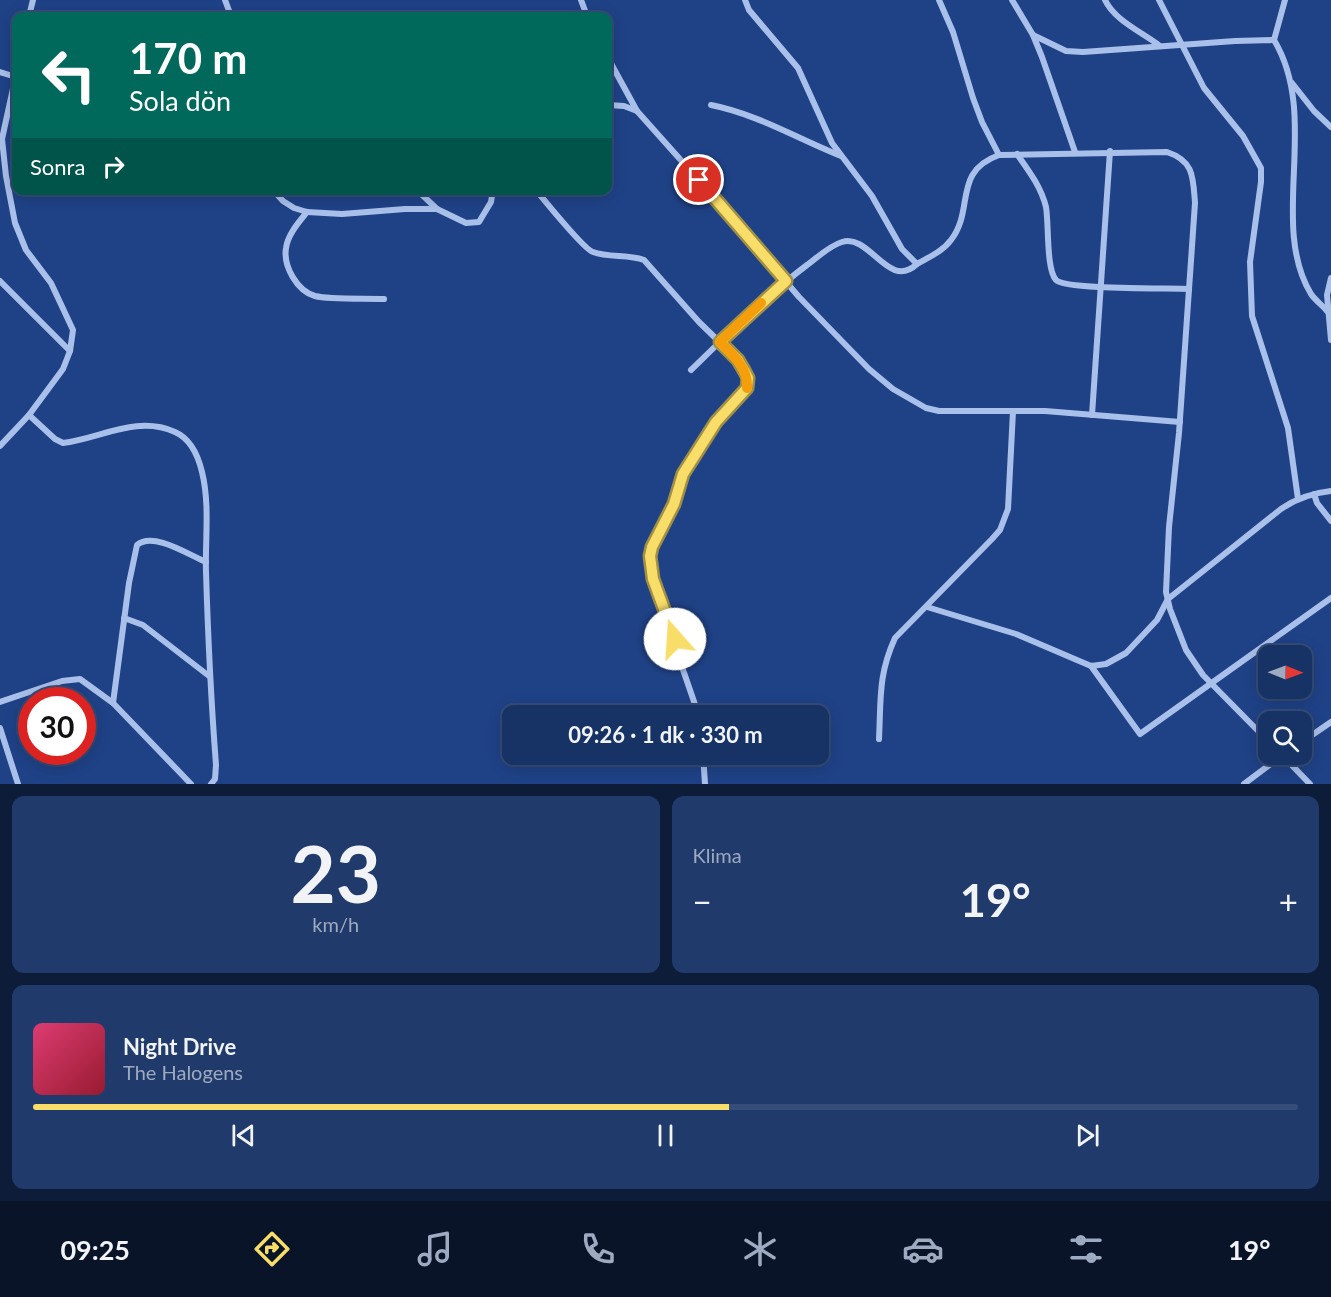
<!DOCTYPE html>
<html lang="tr">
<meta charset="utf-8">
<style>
:root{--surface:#173265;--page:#203a6b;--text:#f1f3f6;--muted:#9eaabf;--line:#364d79;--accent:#f8dd69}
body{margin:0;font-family:Lato,sans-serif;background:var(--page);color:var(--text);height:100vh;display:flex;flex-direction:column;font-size:22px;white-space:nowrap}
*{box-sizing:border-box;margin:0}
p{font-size:20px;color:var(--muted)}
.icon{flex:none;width:33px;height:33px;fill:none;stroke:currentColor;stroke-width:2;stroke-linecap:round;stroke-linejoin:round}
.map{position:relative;height:784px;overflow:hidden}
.sheet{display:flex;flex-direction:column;gap:12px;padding:12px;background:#0d1c38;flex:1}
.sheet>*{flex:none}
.top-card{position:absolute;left:12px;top:12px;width:600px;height:183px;border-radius:12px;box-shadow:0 3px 15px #0003,0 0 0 2px var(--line);background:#00695c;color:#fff;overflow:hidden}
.needle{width:39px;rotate:91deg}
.fabs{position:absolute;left:1258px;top:645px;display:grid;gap:12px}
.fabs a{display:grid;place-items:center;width:54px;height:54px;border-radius:12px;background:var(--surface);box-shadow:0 3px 15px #0003,0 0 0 2px var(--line);font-size:30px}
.speed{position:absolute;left:18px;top:687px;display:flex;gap:12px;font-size:30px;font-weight:700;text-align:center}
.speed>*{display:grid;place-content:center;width:78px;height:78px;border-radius:50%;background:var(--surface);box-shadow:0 3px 15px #0003,0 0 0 2px var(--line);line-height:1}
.speed .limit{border:9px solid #d22;background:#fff;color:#111}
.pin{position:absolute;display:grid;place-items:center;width:51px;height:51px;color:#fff;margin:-26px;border:3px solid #fff;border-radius:50%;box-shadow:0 2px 6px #0007}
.me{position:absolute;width:66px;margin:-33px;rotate:341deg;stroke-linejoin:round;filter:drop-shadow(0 0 4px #0008)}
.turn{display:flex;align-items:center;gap:21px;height:126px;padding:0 18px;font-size:27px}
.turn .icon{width:78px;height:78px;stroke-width:2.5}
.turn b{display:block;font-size:42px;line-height:51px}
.then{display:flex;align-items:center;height:57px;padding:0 18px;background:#0003;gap:12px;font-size:22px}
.big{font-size:45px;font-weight:700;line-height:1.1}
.sheet .widget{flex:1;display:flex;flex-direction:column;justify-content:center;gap:9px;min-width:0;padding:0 21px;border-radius:12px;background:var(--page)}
.sheet .dial{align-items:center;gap:0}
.dial b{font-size:78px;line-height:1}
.song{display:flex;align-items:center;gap:18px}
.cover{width:72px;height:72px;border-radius:9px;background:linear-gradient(135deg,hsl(340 70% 55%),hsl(350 70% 35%))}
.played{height:6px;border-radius:3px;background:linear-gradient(90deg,var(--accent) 55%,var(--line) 55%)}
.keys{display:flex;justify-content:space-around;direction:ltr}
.heat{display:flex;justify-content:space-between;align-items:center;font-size:33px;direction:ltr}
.sheet .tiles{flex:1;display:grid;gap:12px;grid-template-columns:1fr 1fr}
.widget:last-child{grid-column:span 2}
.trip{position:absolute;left:502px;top:705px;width:327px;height:60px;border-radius:12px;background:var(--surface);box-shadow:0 3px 15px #0003,0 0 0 2px var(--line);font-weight:700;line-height:60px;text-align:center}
.dock{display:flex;height:96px;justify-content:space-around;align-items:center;background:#091428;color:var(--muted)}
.dock .icon{width:42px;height:42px}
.dock .active{color:var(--accent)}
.dock b{font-size:27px;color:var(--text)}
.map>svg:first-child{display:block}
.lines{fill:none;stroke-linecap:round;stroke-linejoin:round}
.street{stroke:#a9c0ea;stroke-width:6}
.route-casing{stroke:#a19044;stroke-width:15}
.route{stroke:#f8dd69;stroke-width:10}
.slow{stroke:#f59e0b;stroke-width:10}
</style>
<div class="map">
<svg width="1331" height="784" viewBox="0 0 1331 784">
<rect width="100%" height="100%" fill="#1f4287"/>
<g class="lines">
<g class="street">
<path d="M225,0L231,16"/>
<path d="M581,0L587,16"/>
<path d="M745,0L749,10L798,68L832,143L872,196L902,249L917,264C929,257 943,251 951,240C975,209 952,172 999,155"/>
<path d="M939,0L953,32L973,98L982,122L999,155L1167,152C1194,161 1193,177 1195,203L1179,433L1169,527L1166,592L1170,609L1186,650L1203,675L1269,742"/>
<path d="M1012,0L1033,35L1042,57L1075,152"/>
<path d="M1105,0C1115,21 1142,32 1160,46"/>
<path d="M1159,0L1204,88L1243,136L1261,168V182L1250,262L1252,316L1288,428L1298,499"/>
<path d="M29,16L33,0"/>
<path d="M1033,35L1066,51L1083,52L1235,41L1274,40C1321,118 1268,223 1311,294C1315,300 1322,305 1327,311"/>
<path d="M1274,40L1285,0"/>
<path d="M608,58L637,111L712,195L799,297L869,369L893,389L926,408L939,411H1045L1180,422"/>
<path d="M0,72L16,77"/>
<path d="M1292,83L1314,111L1331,127"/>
<path d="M608,105L624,106L637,111"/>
<path d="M711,105C757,114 798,139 841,156"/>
<path d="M1017,154C1029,171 1041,187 1046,207C1049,224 1046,269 1056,280C1065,290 1169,288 1189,289"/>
<path d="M273,190L283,201L294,208L307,212L342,214L405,209H437L466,223L479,222L491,202L493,190"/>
<path d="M417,190L437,209"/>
<path d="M536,190C545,201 584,249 593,252C609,258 628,254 644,260L699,322L738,360L748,378L747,388L716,422L683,474L674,504L652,547L650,556L653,579L669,621L681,664L699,716"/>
<path d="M307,212C299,222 288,234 286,248C283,266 297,291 315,296C331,300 366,298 384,299"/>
<path d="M1331,278L1327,295L1331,340"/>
<path d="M0,281L70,351"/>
<path d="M691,370C728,334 766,296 807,265C818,257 829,246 842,242C870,233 888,291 917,264"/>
<path d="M29,415L55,439L63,443C101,438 137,415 175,432C191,439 198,455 202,472C210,504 205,540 206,572C208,637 211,700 216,765L215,779L211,784"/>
<path d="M1092,415L1110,151"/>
<path d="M0,446L29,415L63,369L70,351L73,330L51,283L26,250L15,223L6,176L2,139L16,75"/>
<path d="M1314,494L1317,503L1331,521"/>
<path d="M927,607L1016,634L1091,666L1106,664L1126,653L1157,620L1168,599L1281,509C1297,498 1312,493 1331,491"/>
<path d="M124,618L143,625L209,676"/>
<path d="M1091,666L1140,734L1331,598"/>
<path d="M0,702L62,681L80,679L113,703L191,784"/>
<path d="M113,703L129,583L137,545C153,531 189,555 206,562"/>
<path d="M0,728L18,784"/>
<path d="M879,739C881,700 878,675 895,638L992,539L1000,530L1008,509L1013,411"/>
<path d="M1302,742L1331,722"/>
<path d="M703,754L705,784"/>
<path d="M1281,754L1310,784"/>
<path d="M1244,784L1284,754"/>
</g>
</g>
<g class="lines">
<g class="route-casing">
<path id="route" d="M675,639L653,579L650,556L652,547L674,504L683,474L716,422L747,388L748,378L745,372L738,360L720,342L786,281L699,180"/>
</g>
<use href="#route" class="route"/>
<path class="slow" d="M747,388C748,367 733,355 720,342L761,303"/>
</g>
</svg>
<div class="fabs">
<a><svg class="needle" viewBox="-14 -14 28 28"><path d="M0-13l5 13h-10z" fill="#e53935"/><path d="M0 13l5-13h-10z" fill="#9eaabf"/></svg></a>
<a><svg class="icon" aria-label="search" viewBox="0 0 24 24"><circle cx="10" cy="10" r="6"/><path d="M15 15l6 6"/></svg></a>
</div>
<div class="speed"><div class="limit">30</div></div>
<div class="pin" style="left:699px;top:180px;background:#d93025"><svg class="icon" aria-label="arrive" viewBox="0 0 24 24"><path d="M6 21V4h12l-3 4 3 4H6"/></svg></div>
<svg class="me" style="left:675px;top:639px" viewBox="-20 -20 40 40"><circle r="19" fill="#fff"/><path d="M0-13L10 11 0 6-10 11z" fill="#f8dd69"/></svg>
<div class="trip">09:26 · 1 dk · 330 m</div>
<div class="top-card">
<div class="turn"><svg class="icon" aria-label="left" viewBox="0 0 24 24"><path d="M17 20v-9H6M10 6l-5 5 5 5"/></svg><div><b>170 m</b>Sola dön</div></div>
<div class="then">Sonra<svg class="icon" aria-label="right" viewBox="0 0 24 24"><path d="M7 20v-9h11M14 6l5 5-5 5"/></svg></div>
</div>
</div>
<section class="sheet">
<div class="tiles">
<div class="widget dial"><b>23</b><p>km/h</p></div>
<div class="widget"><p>Klima</p>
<div class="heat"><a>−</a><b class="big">19°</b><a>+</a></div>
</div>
<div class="widget">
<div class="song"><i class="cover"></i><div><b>Night Drive</b><p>The Halogens</p></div></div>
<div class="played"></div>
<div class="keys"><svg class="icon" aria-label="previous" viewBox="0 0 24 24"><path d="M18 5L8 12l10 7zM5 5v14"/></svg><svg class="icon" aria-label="pause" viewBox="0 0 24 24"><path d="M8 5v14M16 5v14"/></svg><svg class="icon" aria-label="next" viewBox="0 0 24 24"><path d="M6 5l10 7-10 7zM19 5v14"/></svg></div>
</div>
</div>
</section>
<nav class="dock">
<b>09:25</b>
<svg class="icon active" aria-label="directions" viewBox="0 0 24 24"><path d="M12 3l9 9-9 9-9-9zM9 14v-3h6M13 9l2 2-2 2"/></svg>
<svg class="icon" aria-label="music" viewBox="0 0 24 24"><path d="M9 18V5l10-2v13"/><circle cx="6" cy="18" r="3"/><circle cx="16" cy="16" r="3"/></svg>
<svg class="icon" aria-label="phone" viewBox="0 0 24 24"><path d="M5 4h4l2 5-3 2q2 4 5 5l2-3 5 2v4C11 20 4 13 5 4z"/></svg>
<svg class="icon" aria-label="climate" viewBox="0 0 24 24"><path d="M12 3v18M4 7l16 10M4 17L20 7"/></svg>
<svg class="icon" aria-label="car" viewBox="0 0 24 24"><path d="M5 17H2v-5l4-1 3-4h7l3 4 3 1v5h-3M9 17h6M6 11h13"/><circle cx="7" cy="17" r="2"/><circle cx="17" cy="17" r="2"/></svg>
<svg class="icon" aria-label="filters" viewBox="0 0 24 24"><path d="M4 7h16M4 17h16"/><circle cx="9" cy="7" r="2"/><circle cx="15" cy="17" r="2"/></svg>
<b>19°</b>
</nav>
